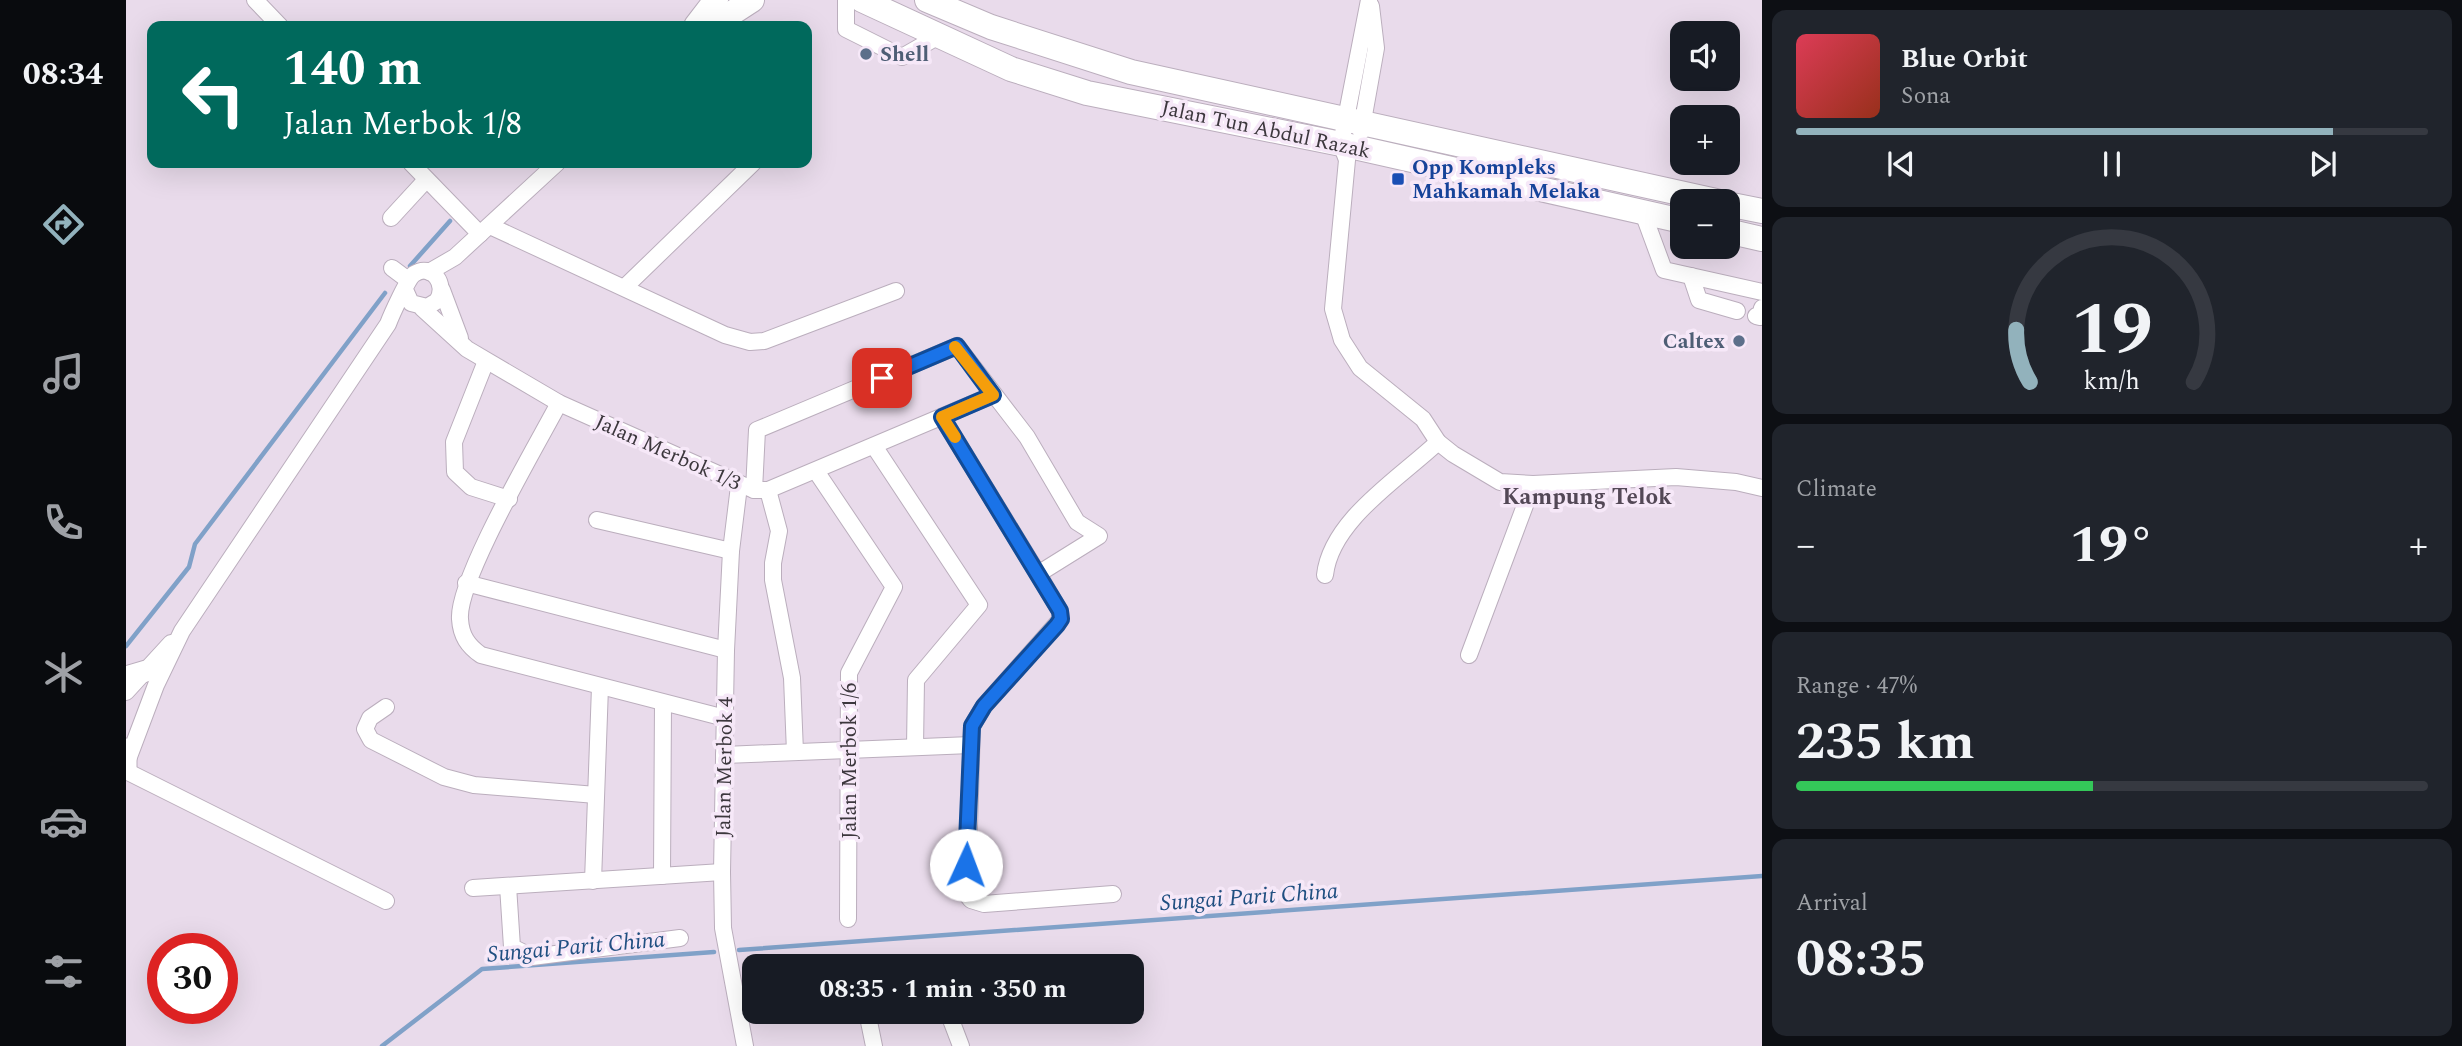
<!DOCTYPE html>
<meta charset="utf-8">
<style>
:root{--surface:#171b24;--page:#20242c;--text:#f1f3f6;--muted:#9ea1a6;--line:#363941;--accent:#92b2bc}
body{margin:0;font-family:Spectral,serif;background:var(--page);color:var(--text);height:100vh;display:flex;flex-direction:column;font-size:26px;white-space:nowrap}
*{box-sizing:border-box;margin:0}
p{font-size:23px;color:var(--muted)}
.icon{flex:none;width:38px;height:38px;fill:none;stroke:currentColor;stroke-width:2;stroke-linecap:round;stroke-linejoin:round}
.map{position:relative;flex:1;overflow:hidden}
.drawer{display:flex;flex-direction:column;gap:10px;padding:10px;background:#0d0f14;width:700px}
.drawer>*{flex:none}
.guide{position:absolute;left:21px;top:21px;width:665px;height:147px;border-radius:14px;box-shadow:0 7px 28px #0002;background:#00695c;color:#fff;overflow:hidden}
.controls{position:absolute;left:1544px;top:21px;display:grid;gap:14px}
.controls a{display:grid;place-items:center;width:70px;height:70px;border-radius:14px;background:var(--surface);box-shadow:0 7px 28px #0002;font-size:35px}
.speed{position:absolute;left:21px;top:933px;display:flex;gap:14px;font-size:35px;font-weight:700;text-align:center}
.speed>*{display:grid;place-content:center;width:91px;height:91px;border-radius:50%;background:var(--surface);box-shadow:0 7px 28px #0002;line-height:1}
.speed .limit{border:10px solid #d22;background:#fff;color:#111}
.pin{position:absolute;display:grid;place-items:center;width:60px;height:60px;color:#fff;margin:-30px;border-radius:14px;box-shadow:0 4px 10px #0006}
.me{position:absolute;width:77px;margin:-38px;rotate:2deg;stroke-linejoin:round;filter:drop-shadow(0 0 5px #0008)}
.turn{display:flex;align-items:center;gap:24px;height:147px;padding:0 21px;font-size:32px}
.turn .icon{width:91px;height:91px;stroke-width:2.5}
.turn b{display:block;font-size:49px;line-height:60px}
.big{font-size:52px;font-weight:700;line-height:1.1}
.drawer .card{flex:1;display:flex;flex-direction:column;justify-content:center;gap:10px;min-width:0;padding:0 24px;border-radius:14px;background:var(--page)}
.drawer .dial{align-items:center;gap:0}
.dial svg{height:182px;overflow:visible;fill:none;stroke:var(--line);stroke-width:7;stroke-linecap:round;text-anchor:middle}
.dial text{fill:var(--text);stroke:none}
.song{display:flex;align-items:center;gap:21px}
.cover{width:84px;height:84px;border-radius:10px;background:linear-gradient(135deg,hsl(350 70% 55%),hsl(10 70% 35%))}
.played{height:7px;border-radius:4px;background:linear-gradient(90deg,var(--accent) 85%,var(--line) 85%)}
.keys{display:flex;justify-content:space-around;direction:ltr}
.heat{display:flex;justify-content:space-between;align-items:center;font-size:38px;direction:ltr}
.charge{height:10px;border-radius:5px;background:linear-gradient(90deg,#34c759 47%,var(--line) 0)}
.trip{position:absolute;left:616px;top:954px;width:402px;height:70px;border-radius:14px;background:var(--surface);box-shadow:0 7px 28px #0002;font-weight:700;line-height:70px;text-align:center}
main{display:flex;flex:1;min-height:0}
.tab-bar{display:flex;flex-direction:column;width:126px;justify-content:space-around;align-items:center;background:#090b0e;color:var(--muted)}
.tab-bar .icon{width:49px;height:49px}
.tab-bar .selected{color:var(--accent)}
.tab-bar b{font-size:32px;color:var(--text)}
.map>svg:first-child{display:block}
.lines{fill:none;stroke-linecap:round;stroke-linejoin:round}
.stream{stroke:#80a1c8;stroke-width:4.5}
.minor-casing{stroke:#bbaebd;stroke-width:18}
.major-casing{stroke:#bbaebd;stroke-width:23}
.highway-casing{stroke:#bbaebd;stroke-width:26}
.minor{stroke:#fff;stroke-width:16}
.major{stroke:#fff;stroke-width:21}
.highway{stroke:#fff;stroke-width:24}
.route-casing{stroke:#114b97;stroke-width:18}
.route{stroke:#1a73e8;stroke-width:12}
.slow{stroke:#f59e0b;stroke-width:12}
.service-dot{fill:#5c6f8a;stroke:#f6e8f8;stroke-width:2.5}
.transit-dot{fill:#1a4fb4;stroke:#f6e8f8;stroke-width:2.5}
.labels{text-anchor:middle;stroke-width:7;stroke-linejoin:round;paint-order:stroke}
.service-label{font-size:21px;font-weight:bold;fill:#4e5e75;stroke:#f6e8f8;text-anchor:start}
.street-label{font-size:21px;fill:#3c373d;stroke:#f6e8f8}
.transit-label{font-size:21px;font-weight:bold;fill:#164399;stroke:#f6e8f8;text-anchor:start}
.neighbourhood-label{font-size:23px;font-weight:bold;fill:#534856;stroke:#f6e8f8}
.water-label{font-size:23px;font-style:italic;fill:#204f81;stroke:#f6e8f8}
</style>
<main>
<nav class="tab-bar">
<b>08:34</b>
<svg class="icon selected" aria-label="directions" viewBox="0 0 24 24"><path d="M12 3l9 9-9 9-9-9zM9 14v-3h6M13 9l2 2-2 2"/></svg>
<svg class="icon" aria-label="music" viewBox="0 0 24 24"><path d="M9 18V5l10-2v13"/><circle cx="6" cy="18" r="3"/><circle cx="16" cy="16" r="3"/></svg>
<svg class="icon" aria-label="phone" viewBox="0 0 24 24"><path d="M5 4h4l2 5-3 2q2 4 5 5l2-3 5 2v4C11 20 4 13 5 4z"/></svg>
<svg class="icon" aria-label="climate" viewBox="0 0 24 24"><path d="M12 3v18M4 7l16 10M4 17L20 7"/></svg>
<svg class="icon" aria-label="car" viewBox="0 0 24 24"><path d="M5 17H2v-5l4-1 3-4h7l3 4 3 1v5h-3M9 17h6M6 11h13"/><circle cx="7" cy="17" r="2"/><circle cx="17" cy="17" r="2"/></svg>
<svg class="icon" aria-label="filters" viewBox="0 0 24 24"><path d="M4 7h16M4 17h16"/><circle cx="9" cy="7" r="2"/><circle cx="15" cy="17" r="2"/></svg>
</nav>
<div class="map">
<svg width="1636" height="1046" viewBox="0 0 1636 1046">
<rect width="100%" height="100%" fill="#e9dbeb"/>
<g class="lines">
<g class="stream">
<path d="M284,266L324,221"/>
<path d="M0,646L63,567L69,544L259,293"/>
<path d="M613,950L1636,876"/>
<path d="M256,1046L356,969L588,952"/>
</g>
<g class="minor-casing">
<g id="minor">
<path d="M129,0L154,26"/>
<path d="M720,0V29L776,57L811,37"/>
<path d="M1243,0L1215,144L1221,160L1207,309L1216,340L1234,368L1297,419L1312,442L1327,454L1374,482L1407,484L1550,477L1610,482L1636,488"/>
<path d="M1235,132L1250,48L1245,6"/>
<path d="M285,163L354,234"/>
<path d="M1517,213L1538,270L1636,292"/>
<path d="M265,218L299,181"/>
<path d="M364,226L599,335L624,342L638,341L770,291"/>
<path d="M266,268L282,280"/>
<path d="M303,272L329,257L431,163"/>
<path d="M1565,276L1573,300L1611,311"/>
<path d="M500,286L627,163"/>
<path d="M316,290L334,338"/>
<path d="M296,308L341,349L433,403L628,490H642L867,395"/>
<path d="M1630,316L1634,317L1636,308"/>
<path d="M360,361L328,442L329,472L345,487L383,499"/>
<path d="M433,403C411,445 331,580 334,619C335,636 342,646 355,655L599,718"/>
<path d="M816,417L912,574L934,611L935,619L858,706L846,726L841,895L845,900L858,904L987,894"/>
<path d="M748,446L853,605L790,680L789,747"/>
<path d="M690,471L768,587L723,673L722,919"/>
<path d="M613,486L605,551L600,650L596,872L597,928L619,1046"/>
<path d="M628,490L631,430L831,346L901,437L951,522L973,536L912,574"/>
<path d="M642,490L653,531L647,563V580L666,678L669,752"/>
<path d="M471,520L605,551"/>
<path d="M1199,575C1205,520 1274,478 1312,442"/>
<path d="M340,583L600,650"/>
<path d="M1343,655L1407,484"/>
<path d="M0,692L45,643"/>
<path d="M260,707L244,718L239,729L245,740L318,777L348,785L470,795"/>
<path d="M598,755L845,745"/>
<path d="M1,762L30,685L56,631L262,324C265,316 282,278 288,274C306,262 322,285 311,301L301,307L285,303L280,292"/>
<path d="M0,771L260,901"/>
<path d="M536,876L537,703"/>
<path d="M467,881L474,687"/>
<path d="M382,886L386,947L406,957L554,938"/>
<path d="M347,888L596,872"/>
<path d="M769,966L791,963L800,966"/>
<path d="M741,1012L748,1046"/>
<path d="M822,1012L835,1046"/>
</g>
</g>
<g class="major-casing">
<g id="major">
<path d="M0,677L20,671"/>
<path d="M0,749V767"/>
</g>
</g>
<g class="highway-casing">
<g id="highway">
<path d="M736,0L885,69L961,93L1215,144L1556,221"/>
<path d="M801,0L865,27L1005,72L1590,201"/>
<path d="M570,26L590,0"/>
<path d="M586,26L626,0"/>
<path d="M1601,204L1636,211"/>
<path d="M1601,231L1636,239"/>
</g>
</g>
<use href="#minor" class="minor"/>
<use href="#major" class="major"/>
<use href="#highway" class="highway"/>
</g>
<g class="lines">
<g class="route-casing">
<path id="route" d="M756,378L831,346L867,395L816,417L934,611L935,619L931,625L858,706L846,726L840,865"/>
</g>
<use href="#route" class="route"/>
<path class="slow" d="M829,437L816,417L867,395L829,347"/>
</g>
<g class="service-dot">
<circle cx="740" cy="54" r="7"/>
<circle cx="1613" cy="341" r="7"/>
</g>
<rect class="transit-dot" x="1265" y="172" width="14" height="14" rx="3.5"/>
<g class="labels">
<g class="service-label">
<text x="754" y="61">Shell</text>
<text x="1599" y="348" text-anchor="end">Caltex</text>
</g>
<g class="street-label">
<text transform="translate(1140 129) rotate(12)" y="7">Jalan Tun Abdul Razak</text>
<text transform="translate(542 452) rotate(24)" y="7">Jalan Merbok 1/3</text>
<text transform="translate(723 761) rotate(-90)" y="7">Jalan Merbok 1/6</text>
<text transform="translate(598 767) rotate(-89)" y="7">Jalan Merbok 4</text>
</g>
<g class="transit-label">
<text x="1286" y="174">Opp Kompleks<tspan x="1286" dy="24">Mahkamah Melaka</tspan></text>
</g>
<g class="neighbourhood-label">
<text x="1461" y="504">Kampung Telok</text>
</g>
<g class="water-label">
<text transform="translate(1123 896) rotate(-4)" y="8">Sungai Parit China</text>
<text transform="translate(450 946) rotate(-5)" y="8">Sungai Parit China</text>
</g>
</g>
</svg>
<div class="controls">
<a><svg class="icon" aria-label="sound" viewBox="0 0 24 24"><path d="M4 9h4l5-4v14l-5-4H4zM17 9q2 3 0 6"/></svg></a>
<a>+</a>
<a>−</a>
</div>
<div class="speed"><div class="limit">30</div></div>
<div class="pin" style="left:756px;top:378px;background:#d93025"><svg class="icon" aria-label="arrive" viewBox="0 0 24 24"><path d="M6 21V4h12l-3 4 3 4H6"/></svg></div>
<svg class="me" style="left:840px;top:865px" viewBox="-20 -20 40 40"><circle r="19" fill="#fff"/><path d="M0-13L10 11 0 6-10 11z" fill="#1a73e8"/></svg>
<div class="trip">08:35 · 1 min · 350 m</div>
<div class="guide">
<div class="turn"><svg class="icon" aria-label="left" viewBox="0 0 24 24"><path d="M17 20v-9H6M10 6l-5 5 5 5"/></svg><div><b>140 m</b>Jalan Merbok 1/8</div></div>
</div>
</div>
<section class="drawer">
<div class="card">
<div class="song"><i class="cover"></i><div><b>Blue Orbit</b><p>Sona</p></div></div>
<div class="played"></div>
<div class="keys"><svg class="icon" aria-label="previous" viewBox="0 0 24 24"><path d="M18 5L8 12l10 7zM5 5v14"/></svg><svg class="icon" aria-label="pause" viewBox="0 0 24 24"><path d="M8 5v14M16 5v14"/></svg><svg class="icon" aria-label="next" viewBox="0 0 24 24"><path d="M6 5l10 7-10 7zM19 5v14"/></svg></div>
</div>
<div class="card dial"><svg viewBox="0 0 100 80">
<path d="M14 69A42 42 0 1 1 86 69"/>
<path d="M14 69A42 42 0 0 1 8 46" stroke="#92b2bc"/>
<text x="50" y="56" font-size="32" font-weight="700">19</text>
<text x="50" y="72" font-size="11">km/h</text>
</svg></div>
<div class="card"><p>Climate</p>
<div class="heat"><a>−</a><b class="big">19°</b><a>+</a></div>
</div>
<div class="card"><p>Range · 47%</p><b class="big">235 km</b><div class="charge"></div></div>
<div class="card"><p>Arrival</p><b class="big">08:35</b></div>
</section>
</main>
